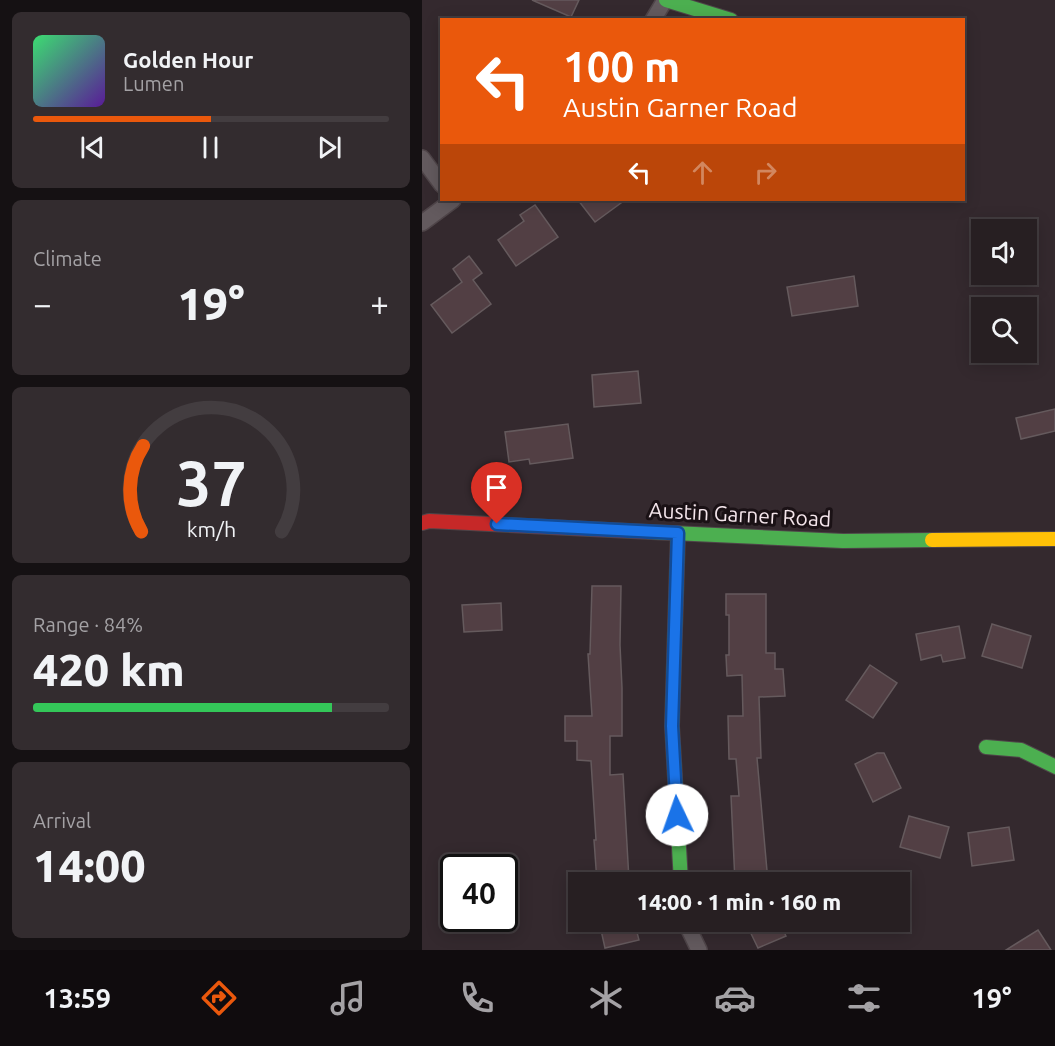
<!DOCTYPE html>
<meta charset="utf-8">
<style>
:root{--surface:#271f22;--page:#332c2f;--text:#f1f3f6;--muted:#a4a2a5;--line:#433d40;--accent:#ea580c}
body{margin:0;font-family:Ubuntu,sans-serif;background:var(--page);color:var(--text);height:100vh;display:flex;flex-direction:column;font-size:22px;white-space:nowrap}
*{box-sizing:border-box;margin:0}
p{font-size:20px;color:var(--muted)}
.icon{flex:none;width:33px;height:33px;fill:none;stroke:currentColor;stroke-width:2;stroke-linecap:round;stroke-linejoin:round}
.map{position:relative;flex:1;overflow:hidden}
.sheet{display:flex;flex-direction:column;gap:12px;padding:12px;background:#151113;width:422px}
.sheet>*{flex:none}
.hud{position:absolute;left:18px;top:18px;width:525px;height:183px;border-radius:0px;box-shadow:0 3px 15px #0003,0 0 0 2px var(--line);background:#ea580c;color:#fff;overflow:hidden}
.fabs{position:absolute;left:549px;top:219px;display:grid;gap:12px}
.fabs a{display:grid;place-items:center;width:66px;height:66px;border-radius:0px;background:var(--surface);box-shadow:0 3px 15px #0003,0 0 0 2px var(--line);font-size:30px}
.speed{position:absolute;left:18px;top:854px;display:flex;gap:12px;font-size:30px;font-weight:700;text-align:center}
.speed>*{display:grid;place-content:center;width:78px;height:78px;border-radius:50%;background:var(--surface);box-shadow:0 3px 15px #0003,0 0 0 2px var(--line);line-height:1}
.speed .limit{border:3px solid #111;border-radius:9px;background:#fff;color:#111}
.pin{position:absolute;display:grid;place-items:center;width:51px;height:51px;color:#fff;margin:-62px -26px;border-radius:50% 50% 50% 0;rotate:-45deg;box-shadow:0 0 6px #0007}
.pin .icon{rotate:45deg}
.me{position:absolute;width:66px;margin:-33px;rotate:357deg;stroke-linejoin:round;filter:drop-shadow(0 0 4px #0008)}
.turn{display:flex;align-items:center;gap:21px;height:126px;padding:0 24px;font-size:27px}
.turn .icon{width:78px;height:78px;stroke-width:2.5}
.turn b{display:block;font-size:42px;line-height:51px}
.lanes{display:flex;align-items:center;height:57px;padding:0 24px;background:#0003;justify-content:center;gap:30px;direction:ltr}
.lanes .off{opacity:.35}
.big{font-size:45px;font-weight:800;line-height:1.1}
.sheet .widget{flex:1;display:flex;flex-direction:column;justify-content:center;gap:9px;min-width:0;padding:0 21px;border-radius:9px;background:var(--page)}
.sheet .dial{align-items:center;gap:0}
.dial svg{height:156px;overflow:visible;fill:none;stroke:var(--line);stroke-width:7;stroke-linecap:round;text-anchor:middle}
.dial text{fill:var(--text);stroke:none}
.song{display:flex;align-items:center;gap:18px}
.cover{width:72px;height:72px;border-radius:9px;background:linear-gradient(135deg,hsl(140 70% 55%),hsl(270 70% 35%))}
.played{height:6px;border-radius:3px;background:linear-gradient(90deg,var(--accent) 50%,var(--line) 50%)}
.keys{display:flex;justify-content:space-around;direction:ltr}
.heat{display:flex;justify-content:space-between;align-items:center;font-size:33px;direction:ltr}
.charge{height:9px;border-radius:4px;background:linear-gradient(90deg,#34c759 84%,var(--line) 0)}
.trip{position:absolute;left:146px;top:872px;width:342px;height:60px;border-radius:0px;background:var(--surface);box-shadow:0 3px 15px #0003,0 0 0 2px var(--line);font-weight:800;line-height:60px;text-align:center}
.dock{display:flex;height:96px;justify-content:space-around;align-items:center;background:#100c0e;color:var(--muted)}
.dock .icon{width:42px;height:42px}
.dock .current{color:var(--accent)}
.dock b{font-size:27px;color:var(--text)}
main{display:flex;flex:1;min-height:0}
.map>svg:first-child{display:block}
.building{fill:#523f44;stroke:#655a5d;stroke-width:1.5}
.lines{fill:none;stroke-linecap:round;stroke-linejoin:round}
.street-casing{stroke:#4f4549;stroke-width:18}
.fast-casing{stroke:#4f4549;stroke-width:16}
.slow-casing{stroke:#4f4549;stroke-width:16}
.jam-casing{stroke:#4f4549;stroke-width:16}
.street{stroke:#635a5e;stroke-width:15}
.fast{stroke:#4caf50;stroke-width:14}
.slow{stroke:#ffc107;stroke-width:14}
.jam{stroke:#c62828;stroke-width:14}
.route-casing{stroke:#114b97;stroke-width:15}
.route{stroke:#1a73e8;stroke-width:10}
.labels{text-anchor:middle;stroke-width:6;stroke-linejoin:round;paint-order:stroke}
.street-label{font-size:21px;fill:#f4e5eb;stroke:#1a1115}
</style>
<main>
<section class="sheet">
<div class="widget">
<div class="song"><i class="cover"></i><div><b>Golden Hour</b><p>Lumen</p></div></div>
<div class="played"></div>
<div class="keys"><svg class="icon" aria-label="previous" viewBox="0 0 24 24"><path d="M18 5L8 12l10 7zM5 5v14"/></svg><svg class="icon" aria-label="pause" viewBox="0 0 24 24"><path d="M8 5v14M16 5v14"/></svg><svg class="icon" aria-label="next" viewBox="0 0 24 24"><path d="M6 5l10 7-10 7zM19 5v14"/></svg></div>
</div>
<div class="widget"><p>Climate</p>
<div class="heat"><a>−</a><b class="big">19°</b><a>+</a></div>
</div>
<div class="widget dial"><svg viewBox="0 0 100 80">
<path d="M14 69A42 42 0 1 1 86 69"/>
<path d="M14 69A42 42 0 0 1 15 25" stroke="#ea580c"/>
<text x="50" y="56" font-size="32" font-weight="700">37</text>
<text x="50" y="72" font-size="11">km/h</text>
</svg></div>
<div class="widget"><p>Range · 84%</p><b class="big">420 km</b><div class="charge"></div></div>
<div class="widget"><p>Arrival</p><b class="big">14:00</b></div>
</section>
<div class="map">
<svg width="634" height="950" viewBox="0 0 634 950">
<rect width="100%" height="100%" fill="#34292e"/>
<g class="building">
<path d="M110,0H157L149,17Z"/>
<path d="M156,200H203L173,222Z"/>
<path d="M113,205L136,237L94,266L76,240L102,221L98,215Z"/>
<path d="M47,256L60,273L51,280L69,304L30,333L9,305L40,282L31,269Z"/>
<path d="M432,276L436,306L370,316L365,287Z"/>
<path d="M216,371L219,403L172,407L170,375Z"/>
<path d="M633,409V431L599,439L594,418Z"/>
<path d="M146,424L151,458L108,464L107,459L87,462L83,432Z"/>
<path d="M170,586H199L198,645L200,688V736H188V775L201,774L207,880L177,882H175L172,840H174L169,761L155,760V741H143V716H170L166,654H168Z"/>
<path d="M304,594H344V653H353V669H361L363,696L337,697L339,758H335L346,882H313L309,796H317L314,759H307L306,716H321L320,675L305,676L304,655H307V615H304Z"/>
<path d="M79,603L80,630L42,632L40,605Z"/>
<path d="M570,624L609,636L600,668L560,656Z"/>
<path d="M537,626L543,658L521,662L519,655L499,660L494,634Z"/>
<path d="M448,665L475,683L451,718L424,700Z"/>
<path d="M455,753H462L479,788L451,802L433,764Z"/>
<path d="M487,816L527,827L518,858L478,847Z"/>
<path d="M587,827L592,860L550,866L546,833Z"/>
<path d="M177,921H212L217,940L183,948Z"/>
<path d="M323,921H357L364,936L336,948Z"/>
<path d="M616,930L629,950H584Z"/>
</g>
<g class="lines">
<g class="street-casing">
<g id="street">
<path d="M231,20L243,0"/>
<path d="M0,158L20,185"/>
<path d="M0,223L31,200"/>
<path d="M263,921L277,950"/>
</g>
</g>
<g class="fast-casing">
<g id="fast">
<path d="M244,0L309,20"/>
<path d="M229,532L421,541L510,540"/>
<path d="M256,533L250,726L259,882"/>
<path d="M564,747L599,750L634,767"/>
</g>
</g>
<g class="slow-casing">
<path id="slow" d="M510,540L634,539"/>
</g>
<g class="jam-casing">
<path id="jam" d="M0,523L7,521L229,532"/>
</g>
<use href="#street" class="street"/>
<use href="#fast" class="fast"/>
<use href="#slow" class="slow"/>
<use href="#jam" class="jam"/>
</g>
<g class="lines">
<g class="route-casing">
<path id="route" d="M75,524L256,533L250,726L255,815"/>
</g>
<use href="#route" class="route"/>
</g>
<g class="labels">
<g class="street-label">
<text transform="translate(318 515) rotate(3)" y="7">Austin Garner Road</text>
</g>
</g>
</svg>
<div class="fabs">
<a><svg class="icon" aria-label="sound" viewBox="0 0 24 24"><path d="M4 9h4l5-4v14l-5-4H4zM17 9q2 3 0 6"/></svg></a>
<a><svg class="icon" aria-label="search" viewBox="0 0 24 24"><circle cx="10" cy="10" r="6"/><path d="M15 15l6 6"/></svg></a>
</div>
<div class="speed"><div class="limit">40</div></div>
<div class="pin" style="left:75px;top:524px;background:#d93025"><svg class="icon" aria-label="arrive" viewBox="0 0 24 24"><path d="M6 21V4h12l-3 4 3 4H6"/></svg></div>
<svg class="me" style="left:255px;top:815px" viewBox="-20 -20 40 40"><circle r="19" fill="#fff"/><path d="M0-13L10 11 0 6-10 11z" fill="#1a73e8"/></svg>
<div class="trip">14:00 · 1 min · 160 m</div>
<div class="hud">
<div class="turn"><svg class="icon" aria-label="left" viewBox="0 0 24 24"><path d="M17 20v-9H6M10 6l-5 5 5 5"/></svg><div><b>100 m</b>Austin Garner Road</div></div>
<div class="lanes"><svg class="icon" aria-label="left" viewBox="0 0 24 24"><path d="M17 20v-9H6M10 6l-5 5 5 5"/></svg><svg class="icon off" aria-label="ahead" viewBox="0 0 24 24"><path d="M12 20V5M6 11l6-6 6 6"/></svg><svg class="icon off" aria-label="right" viewBox="0 0 24 24"><path d="M7 20v-9h11M14 6l5 5-5 5"/></svg></div>
</div>
</div>
</main>
<nav class="dock">
<b>13:59</b>
<svg class="icon current" aria-label="directions" viewBox="0 0 24 24"><path d="M12 3l9 9-9 9-9-9zM9 14v-3h6M13 9l2 2-2 2"/></svg>
<svg class="icon" aria-label="music" viewBox="0 0 24 24"><path d="M9 18V5l10-2v13"/><circle cx="6" cy="18" r="3"/><circle cx="16" cy="16" r="3"/></svg>
<svg class="icon" aria-label="phone" viewBox="0 0 24 24"><path d="M5 4h4l2 5-3 2q2 4 5 5l2-3 5 2v4C11 20 4 13 5 4z"/></svg>
<svg class="icon" aria-label="climate" viewBox="0 0 24 24"><path d="M12 3v18M4 7l16 10M4 17L20 7"/></svg>
<svg class="icon" aria-label="car" viewBox="0 0 24 24"><path d="M5 17H2v-5l4-1 3-4h7l3 4 3 1v5h-3M9 17h6M6 11h13"/><circle cx="7" cy="17" r="2"/><circle cx="17" cy="17" r="2"/></svg>
<svg class="icon" aria-label="filters" viewBox="0 0 24 24"><path d="M4 7h16M4 17h16"/><circle cx="9" cy="7" r="2"/><circle cx="15" cy="17" r="2"/></svg>
<b>19°</b>
</nav>
